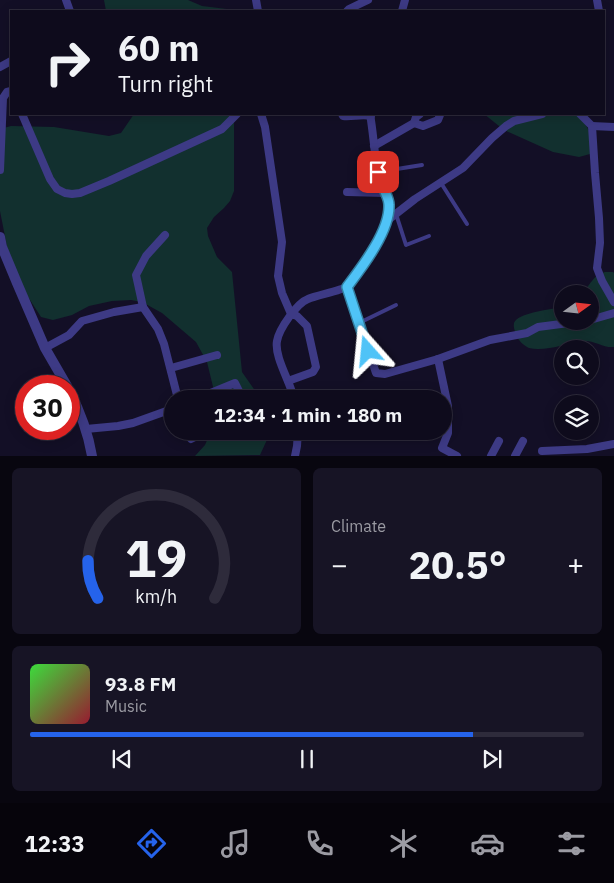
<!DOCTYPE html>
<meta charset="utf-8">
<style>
:root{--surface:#0e0b1c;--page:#171425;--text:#f1f3f6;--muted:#9b9ba3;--line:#2e2b3b;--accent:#2563eb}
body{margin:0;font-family:"IBM Plex Sans",sans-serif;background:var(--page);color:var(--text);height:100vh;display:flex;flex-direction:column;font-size:19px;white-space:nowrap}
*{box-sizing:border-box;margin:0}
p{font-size:16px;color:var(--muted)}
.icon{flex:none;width:28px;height:28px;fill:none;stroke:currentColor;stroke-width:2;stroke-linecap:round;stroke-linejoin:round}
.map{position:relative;height:456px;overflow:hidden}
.sheet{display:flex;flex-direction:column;gap:12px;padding:12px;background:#08060f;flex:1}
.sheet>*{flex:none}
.hud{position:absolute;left:10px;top:10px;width:595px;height:105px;border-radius:0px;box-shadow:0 2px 12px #0003,0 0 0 1px var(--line);background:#0e0b1c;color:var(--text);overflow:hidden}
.needle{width:32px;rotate:75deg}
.fabs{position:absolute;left:554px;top:285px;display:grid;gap:10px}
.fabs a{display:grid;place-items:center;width:45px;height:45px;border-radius:50%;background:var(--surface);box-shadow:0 2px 12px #0003,0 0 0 1px var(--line);font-size:25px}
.speed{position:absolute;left:15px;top:375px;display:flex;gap:10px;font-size:25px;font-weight:700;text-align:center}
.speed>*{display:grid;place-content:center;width:65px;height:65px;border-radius:50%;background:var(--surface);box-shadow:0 2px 12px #0003,0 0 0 1px var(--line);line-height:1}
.speed .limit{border:8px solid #d22;background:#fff;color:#111}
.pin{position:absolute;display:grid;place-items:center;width:42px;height:42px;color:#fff;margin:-21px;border-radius:10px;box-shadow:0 2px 8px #0006}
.me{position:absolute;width:55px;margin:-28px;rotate:342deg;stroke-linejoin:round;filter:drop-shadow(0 0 4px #0008)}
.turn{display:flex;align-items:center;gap:18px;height:105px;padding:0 25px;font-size:22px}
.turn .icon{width:65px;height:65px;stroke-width:2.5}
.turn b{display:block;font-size:35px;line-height:42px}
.big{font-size:38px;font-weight:700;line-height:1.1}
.sheet .widget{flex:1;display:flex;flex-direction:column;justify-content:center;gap:8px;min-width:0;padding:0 18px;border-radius:8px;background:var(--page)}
.sheet .dial{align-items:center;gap:0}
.dial svg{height:130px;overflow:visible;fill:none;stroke:var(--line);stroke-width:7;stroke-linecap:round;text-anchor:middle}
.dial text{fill:var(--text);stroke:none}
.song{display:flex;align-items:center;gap:15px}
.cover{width:60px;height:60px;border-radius:8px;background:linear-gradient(135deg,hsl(120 70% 55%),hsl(350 70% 35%))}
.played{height:5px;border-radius:2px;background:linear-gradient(90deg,var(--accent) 80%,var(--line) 80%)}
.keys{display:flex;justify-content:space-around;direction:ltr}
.heat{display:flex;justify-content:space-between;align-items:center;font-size:28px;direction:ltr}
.sheet .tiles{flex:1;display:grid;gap:12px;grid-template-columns:1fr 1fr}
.widget:last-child{grid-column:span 2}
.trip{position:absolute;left:164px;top:390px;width:288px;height:50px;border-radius:25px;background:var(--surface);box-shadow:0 2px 12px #0003,0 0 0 1px var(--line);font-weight:700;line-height:50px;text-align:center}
.dock{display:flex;height:80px;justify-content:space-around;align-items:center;background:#06040b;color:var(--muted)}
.dock .icon{width:35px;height:35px}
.dock .current{color:var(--accent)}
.dock b{font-size:22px;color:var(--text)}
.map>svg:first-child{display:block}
.green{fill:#12302f}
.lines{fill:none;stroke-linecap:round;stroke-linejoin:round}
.service{stroke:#3d3a85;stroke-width:4}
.minor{stroke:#3d3a85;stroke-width:8}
.tertiary{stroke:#3d3a85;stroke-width:10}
.route-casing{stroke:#337fa1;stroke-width:12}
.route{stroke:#4fc3f7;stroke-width:9}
</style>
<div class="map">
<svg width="614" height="456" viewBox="0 0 614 456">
<rect width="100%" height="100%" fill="#130f26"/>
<g class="green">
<path d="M104,0H188L202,6L235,10L236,11H106Z"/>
<path d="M134,114H234V191L230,201L224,208L214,217L207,228L208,236L217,257L232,272L242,372L261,399H216L207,362L196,342L162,313L142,302L131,300L112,301L89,306L72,315L53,320L41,317L12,272L0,211V129L11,126L54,127L109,136L121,133Z"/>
<path d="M484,114H574C587,121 592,136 596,150L590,154L579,157L553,152L504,130Z"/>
<path d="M605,272H613L614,273V347C603,348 594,340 584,341C568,343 545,352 529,348C524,346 518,340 516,335C515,331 513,327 514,323C518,313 547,310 557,308L562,305V321H590V294H581C591,285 592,276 605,272Z"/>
<path d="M211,431H271L260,455L195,456L205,445Z"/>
</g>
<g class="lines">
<g class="service">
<path d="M378,172L422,165"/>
<path d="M441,183L467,224"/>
<path d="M396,214L406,245L429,236"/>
<path d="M359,323L396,305"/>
</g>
<g class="minor">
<path d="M66,0L70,11"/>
<path d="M256,0L258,11"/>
<path d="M597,0L599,11"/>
<path d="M347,11L349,9L368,0"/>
<path d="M402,11L405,0"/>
<path d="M0,67L11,61"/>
<path d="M22,114L50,179L57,189L65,193L72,194L80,193L109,181L222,129L237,114"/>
<path d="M261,114L265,127L282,242L278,276L282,293L291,314L297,316L307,326L316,367L313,372L288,381"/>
<path d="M342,114L343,116C352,117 362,114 371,116"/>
<path d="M580,114L592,126L595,173L599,218L600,243L597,268L602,281L614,302"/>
<path d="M414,123L423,126L438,120L440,115V114"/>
<path d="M592,126L614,127"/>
<path d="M374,146L414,123L416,117L420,114"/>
<path d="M0,170L3,98L7,92L11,91"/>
<path d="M347,192L386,193"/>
<path d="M388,220L415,199L463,168L492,138L506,126L514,121L542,114"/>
<path d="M165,235L146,256L136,275L143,307L158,329L164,344L178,399"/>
<path d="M347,287L376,373L385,374L438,359L490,340L527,333L538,327L584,321"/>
<path d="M590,320L614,313"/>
<path d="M45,348L69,335L82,321L114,312L143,307"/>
<path d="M438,359L448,406V433L442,448L457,456"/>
<path d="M171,368L217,355"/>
<path d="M196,399L235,383L243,399"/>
<path d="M294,399C291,383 274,357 277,341C279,329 297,303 308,299C317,295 341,291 348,286C358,278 386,231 388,218C392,198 380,185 377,167C374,149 373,131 370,114"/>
<path d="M86,429L118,426L133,423L172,409"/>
<path d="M186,431L191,439L207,431"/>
<path d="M542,451L587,449L614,444"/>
<path d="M295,456L297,446L298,431"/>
<path d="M491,456L499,441"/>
<path d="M515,456L523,441"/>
</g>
<g class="tertiary">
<path d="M0,237L2,247L17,283L45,348L67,386"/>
<path d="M69,390C80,411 88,432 92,456"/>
</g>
</g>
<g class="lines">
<g class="route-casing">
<path id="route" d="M368,351L347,287C362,267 390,231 389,205C389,198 385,193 383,187C381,182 380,177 378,172"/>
</g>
<use href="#route" class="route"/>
</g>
</svg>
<div class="fabs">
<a><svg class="needle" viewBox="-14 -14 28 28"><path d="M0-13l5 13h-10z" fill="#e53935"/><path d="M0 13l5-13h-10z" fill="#9b9ba3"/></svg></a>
<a><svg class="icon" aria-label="search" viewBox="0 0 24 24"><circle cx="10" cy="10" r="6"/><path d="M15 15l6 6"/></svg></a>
<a><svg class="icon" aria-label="layers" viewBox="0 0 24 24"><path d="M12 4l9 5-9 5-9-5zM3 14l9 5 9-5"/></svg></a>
</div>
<div class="speed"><div class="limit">30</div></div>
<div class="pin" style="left:378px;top:172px;background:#d93025"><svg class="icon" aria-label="arrive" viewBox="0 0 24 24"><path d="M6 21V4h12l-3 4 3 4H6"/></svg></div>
<svg class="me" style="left:368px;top:351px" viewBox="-20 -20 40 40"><path d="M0-17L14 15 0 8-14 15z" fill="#4fc3f7" stroke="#fff" stroke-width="4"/></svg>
<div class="trip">12:34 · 1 min · 180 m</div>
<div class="hud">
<div class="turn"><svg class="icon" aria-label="right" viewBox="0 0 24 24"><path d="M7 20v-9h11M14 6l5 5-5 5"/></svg><div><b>60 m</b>Turn right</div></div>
</div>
</div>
<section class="sheet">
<div class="tiles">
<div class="widget dial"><svg viewBox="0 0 100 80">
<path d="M14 69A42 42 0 1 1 86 69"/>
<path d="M14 69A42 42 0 0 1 8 46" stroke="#2563eb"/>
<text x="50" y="56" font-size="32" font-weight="700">19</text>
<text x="50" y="72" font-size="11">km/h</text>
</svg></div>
<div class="widget"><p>Climate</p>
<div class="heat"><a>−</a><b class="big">20.5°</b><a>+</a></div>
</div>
<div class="widget">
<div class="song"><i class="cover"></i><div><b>93.8 FM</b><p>Music</p></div></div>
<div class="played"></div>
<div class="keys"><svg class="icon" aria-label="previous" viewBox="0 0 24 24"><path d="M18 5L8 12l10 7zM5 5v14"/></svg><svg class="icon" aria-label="pause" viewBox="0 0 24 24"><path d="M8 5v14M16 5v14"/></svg><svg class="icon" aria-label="next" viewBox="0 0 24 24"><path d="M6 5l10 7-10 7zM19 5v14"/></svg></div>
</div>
</div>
</section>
<nav class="dock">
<b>12:33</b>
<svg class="icon current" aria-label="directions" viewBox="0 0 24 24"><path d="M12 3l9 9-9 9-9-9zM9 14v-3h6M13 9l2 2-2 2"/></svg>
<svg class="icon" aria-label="music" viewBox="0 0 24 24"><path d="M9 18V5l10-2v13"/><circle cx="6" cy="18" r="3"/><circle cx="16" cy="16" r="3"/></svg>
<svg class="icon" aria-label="phone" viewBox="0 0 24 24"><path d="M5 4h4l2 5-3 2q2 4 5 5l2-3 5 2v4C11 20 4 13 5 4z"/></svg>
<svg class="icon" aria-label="climate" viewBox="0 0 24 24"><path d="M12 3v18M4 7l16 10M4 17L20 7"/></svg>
<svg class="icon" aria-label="car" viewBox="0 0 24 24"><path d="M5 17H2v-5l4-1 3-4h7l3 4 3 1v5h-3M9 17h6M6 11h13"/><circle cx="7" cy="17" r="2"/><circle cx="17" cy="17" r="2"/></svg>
<svg class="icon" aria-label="filters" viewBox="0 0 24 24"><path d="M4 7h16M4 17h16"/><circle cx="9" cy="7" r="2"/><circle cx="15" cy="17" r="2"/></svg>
</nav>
